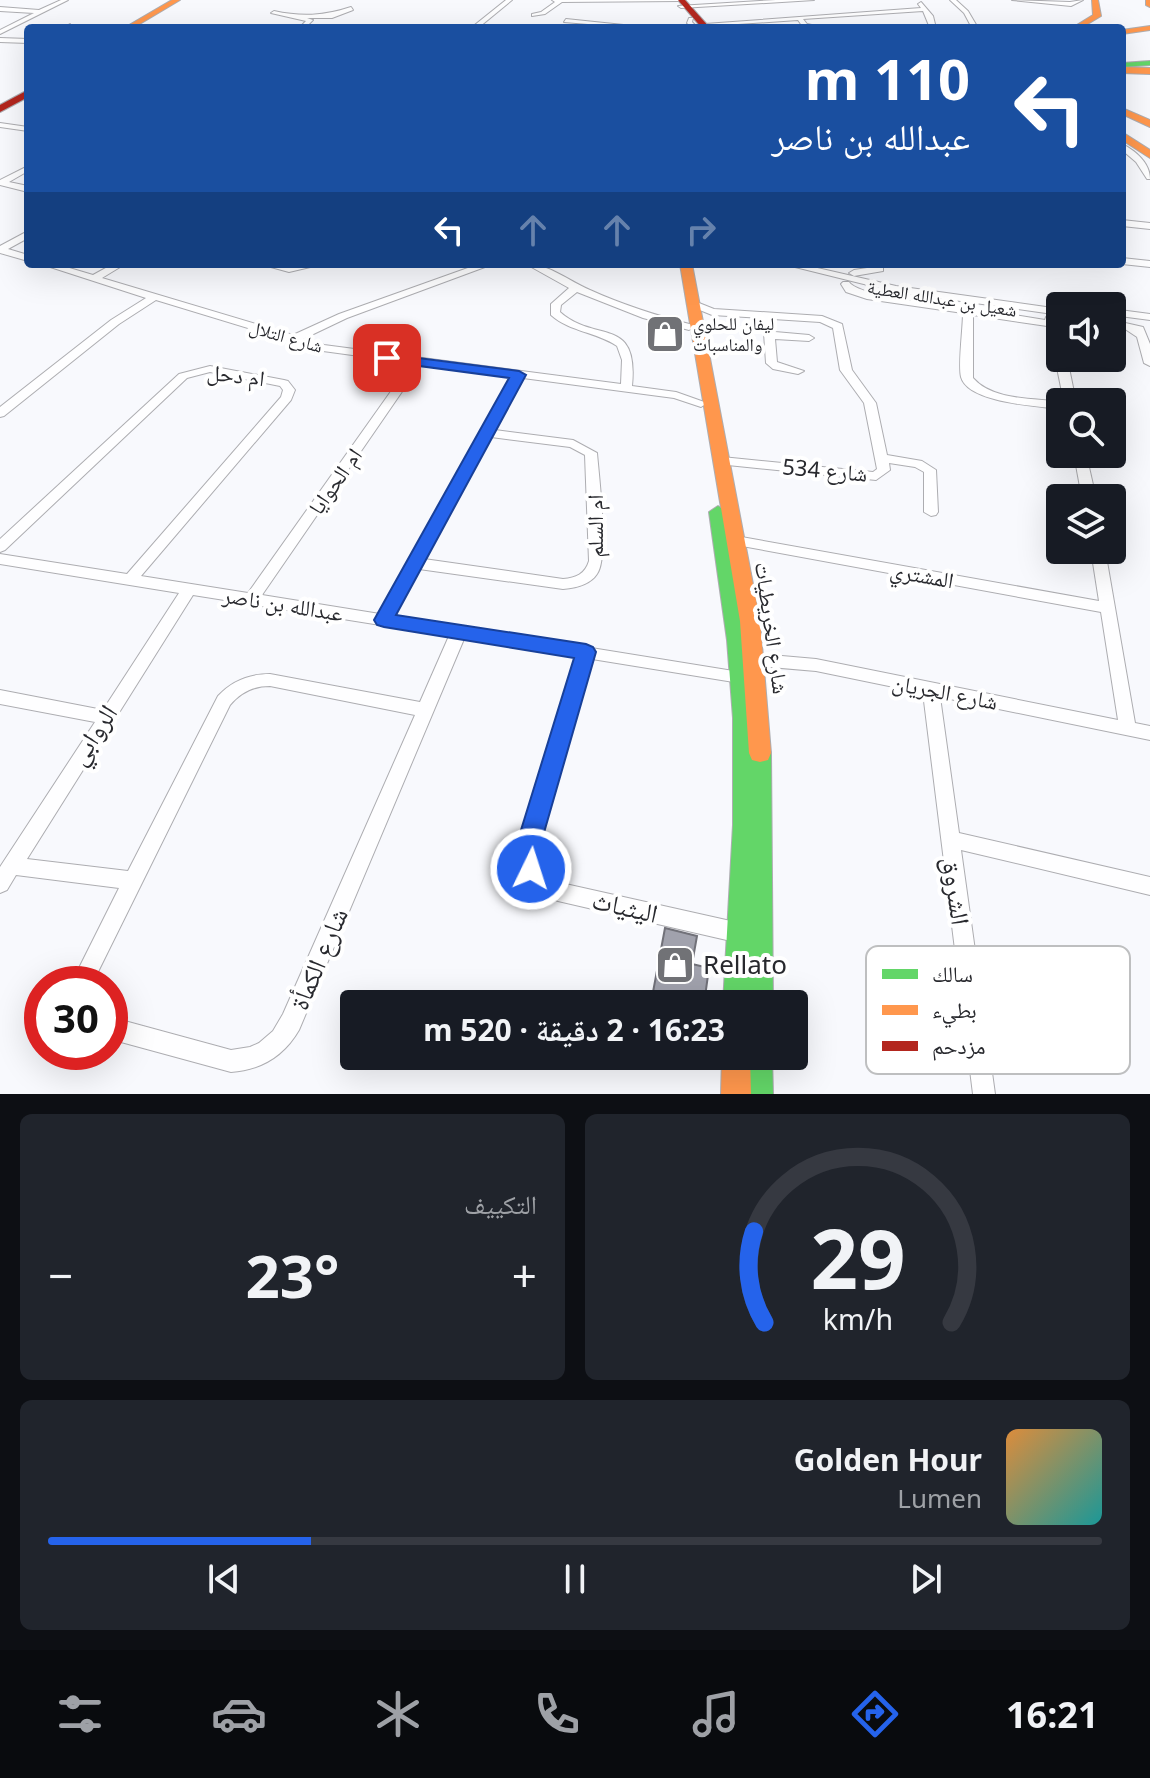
<!DOCTYPE html>
<html lang="ar">
<meta charset="utf-8">
<style>
:root{--surface:#171b24;--page:#20242c;--text:#f1f3f6;--muted:#9ea1a6;--line:#363941;--accent:#2563eb}
body{margin:0;font-family:"Noto Sans","Noto Naskh Arabic",sans-serif;background:var(--page);color:var(--text);direction:rtl;height:100vh;display:flex;flex-direction:column;font-size:30px;white-space:nowrap}
*{box-sizing:border-box;margin:0}
p{font-size:26px;color:var(--muted)}
.icon{flex:none;width:44px;height:44px;fill:none;stroke:currentColor;stroke-width:2;stroke-linecap:round;stroke-linejoin:round}
.map{position:relative;height:1094px;overflow:hidden;direction:ltr}
.details{display:flex;flex-direction:column;gap:20px;padding:20px;background:#0d0f14;flex:1}
.details>*{flex:none}
.banner{position:absolute;left:24px;top:24px;width:1102px;height:244px;border-radius:8px;box-shadow:0 8px 32px #0002;direction:rtl;background:#1a4fa0;color:#fff;overflow:hidden}
.buttons{position:absolute;left:1046px;top:292px;display:grid;gap:16px}
.buttons a{display:grid;place-items:center;width:80px;height:80px;border-radius:8px;background:var(--surface);box-shadow:0 8px 32px #0002;font-size:40px}
.speed{position:absolute;left:24px;top:966px;display:flex;gap:16px;font-size:40px;font-weight:700;text-align:center}
.speed>*{display:grid;place-content:center;width:104px;height:104px;border-radius:50%;background:var(--surface);box-shadow:0 8px 32px #0002;line-height:1}
.speed .limit{border:12px solid #d22;background:#fff;color:#111}
.pin{position:absolute;display:grid;place-items:center;width:68px;height:68px;color:#fff;margin:-34px;border-radius:16px;box-shadow:0 4px 12px #0006}
.me{position:absolute;width:88px;margin:-44px;rotate:4deg;stroke-linejoin:round;filter:drop-shadow(0 0 6px #0008)}
.turn{display:flex;align-items:center;gap:28px;height:168px;padding:0 24px;font-size:36px}
.turn .icon{width:104px;height:104px;stroke-width:2.5}
.turn b{display:block;font-size:56px;line-height:68px}
.lanes{display:flex;align-items:center;height:76px;padding:0 24px;background:#0003;justify-content:center;gap:40px;direction:ltr}
.lanes .off{opacity:.35}
.big{font-size:60px;font-weight:700;line-height:1.1}
.details .widget{flex:1;display:flex;flex-direction:column;justify-content:center;gap:12px;min-width:0;padding:0 28px;border-radius:12px;background:var(--page)}
.details .dial{align-items:center;gap:0}
.dial svg{height:208px;overflow:visible;fill:none;stroke:var(--line);stroke-width:7;stroke-linecap:round;text-anchor:middle}
.dial text{fill:var(--text);stroke:none}
.song{display:flex;align-items:center;gap:24px}
.cover{width:96px;height:96px;border-radius:12px;background:linear-gradient(135deg,hsl(30 70% 55%),hsl(180 70% 35%))}
.played{height:8px;border-radius:4px;background:linear-gradient(90deg,var(--accent) 25%,var(--line) 25%)}
.keys{display:flex;justify-content:space-around;direction:ltr}
.heat{display:flex;justify-content:space-between;align-items:center;font-size:44px;direction:ltr}
.details .tiles{flex:1;display:grid;gap:20px;grid-template-columns:1fr 1fr}
.widget:last-child{grid-column:span 2}
.trip{position:absolute;left:340px;top:990px;width:468px;height:80px;border-radius:8px;background:var(--surface);box-shadow:0 8px 32px #0002;font-weight:700;line-height:80px;text-align:center;direction:rtl}
.dock{display:flex;height:128px;justify-content:space-around;align-items:center;background:#090b0e;color:var(--muted)}
.dock .icon{width:56px;height:56px}
.dock .selected{color:var(--accent)}
.dock b{font-size:36px;color:var(--text)}
.map>svg:first-child{display:block}
.lines{fill:none;stroke-linecap:round;stroke-linejoin:round}
.street-casing{stroke:#adadb1;stroke-width:2}
.fast-casing{stroke:#adadb1;stroke-width:2}
.slow-casing{stroke:#adadb1;stroke-width:2}
.jam-casing{stroke:#adadb1;stroke-width:2}
.street{fill:#fefeff;fill-rule:evenodd}
.fast{fill:#63d668;fill-rule:evenodd}
.slow{fill:#ff974d;fill-rule:evenodd}
.jam{fill:#b3261e;fill-rule:evenodd}
.wall{fill:#8a8b95}
.building{fill:#a1a2ad;stroke:#717179;stroke-width:2}
.route{fill:#2563eb;stroke:#184099;stroke-width:2}
.labels{text-anchor:middle;stroke-width:8;stroke-linejoin:round;paint-order:stroke}
.far-street-label{font-size:18px;fill:#28292e;stroke:#fff}
.far-poi-label{font-size:18px;fill:#28292e;stroke:#fff;text-anchor:start}
.street-label{font-size:22px;fill:#28292e;stroke:#fff}
.near-street-label{font-size:26px;fill:#28292e;stroke:#fff}
.near-poi-label{font-size:26px;fill:#28292e;stroke:#fff;text-anchor:start}
.key{fill:#fff;stroke:#bebfc0;stroke-width:2}
.key-label{font-size:22px;fill:#28292e}
</style>
<div class="map">
<svg width="1150" height="1094" viewBox="0 0 1150 1094">
<rect width="100%" height="100%" fill="#f8f9fd"/>
<g class="lines">
<g class="street-casing">
<g id="street">
<path d="M61,0H68L0,34V30L34,13L0,11V7L39,10Z"/>
<path d="M506,0H512L478,28H471Z"/>
<path d="M552,0H679L680,1L562,2L545,14L532,16V14L541,12L555,2Z"/>
<path d="M776,0H814L681,8L678,6Z"/>
<path d="M950,0H956L968,11L978,28H972L964,13Z"/>
<path d="M1012,0L1070,2L1083,0L1071,6Z"/>
<path d="M921,2L933,16L936,28H930L923,11L803,19L807,24L826,28L803,27L798,20L708,26L705,24L921,8L918,4Z"/>
<path d="M351,7L353,10L332,18H307L313,20L305,28H299L306,21L271,13L274,11C301,17 324,16 351,7Z"/>
<path d="M689,18H693L692,22L698,28H692L687,23Z"/>
<path d="M566,19L633,26L636,28L564,22Z"/>
<path d="M70,24L72,27L63,28Z"/>
<path d="M105,25L107,28H100Z"/>
<path d="M0,38L28,39V43L0,42Z"/>
<path d="M0,123L28,127V131L0,127Z"/>
<path d="M1122,144C1136,151 1150,163 1150,179H1147L1136,162L1122,150Z"/>
<path d="M28,166V171L9,182L28,186V192L0,185V180Z"/>
<path d="M1122,220L1150,223V229L1122,226Z"/>
<path d="M28,231V238L8,249L28,255V261L0,253V246Z"/>
<path d="M1122,258L1150,261V267L1122,264Z"/>
<path d="M41,264H56L93,275L113,264H125L102,278L293,335L339,314L479,264H493L347,318L303,339L324,345L621,384L622,360L617,346C597,332 570,332 551,315V304L569,288L526,264C549,264 569,281 590,290C623,305 658,316 693,325L694,327L689,330L643,318L577,292L561,305L560,312C596,344 639,315 632,386L676,392L707,403L701,407L674,398L523,378L495,430L573,440L597,453C599,477 609,558 597,574C590,585 575,588 563,589L419,569L394,616L752,674L754,678L752,682L746,684L592,659L537,852L541,867L561,883L744,924L751,927L754,934L751,941L744,944L558,901C532,891 516,872 520,843L577,657L464,639L299,1030C284,1056 261,1070 231,1072L110,1039V1017L231,1050L250,1047L259,1043L273,1031L283,1014L415,715L270,686C253,686 241,692 230,705L92,984H71L119,888L16,875L7,890L0,893V867L95,722L0,704V690L103,710L179,593L0,564V554L127,574L281,397L283,390L280,386L210,372L187,378L5,550L0,552V539L179,374L210,366L284,380L288,381L295,390L291,400L141,576L248,593L411,363L323,351L156,300L119,324L4,416L0,417V407L111,320L146,298ZM421,364L512,377L380,614L262,595ZM491,437L570,447L585,455L589,561C585,574 576,578 563,579L424,559ZM193,595L449,636L420,702L270,674C249,674 232,681 218,696L128,871L27,859Z"/>
<path d="M260,264L289,266L323,264L289,272Z"/>
<path d="M783,264H800L896,286L1060,309V315L896,292Z"/>
<path d="M880,266L883,267V271L854,276L849,273L854,270Z"/>
<path d="M843,282H849C860,297 939,304 961,307L965,305L970,308L1045,320L1046,317H1054L1056,321L1060,322V328H1058L1060,358H1067L1076,402H1064L1055,358L1059,355L1055,352L1047,326L973,315V378C993,401 1034,398 1062,402H1060V409C1038,406 968,403 961,377C958,364 963,329 963,313L867,299L846,292L841,284Z"/>
<path d="M694,301L714,309L822,316L842,324L852,370L876,403L887,455L922,461L936,470L938,512L936,515L931,516L924,512V472L915,467L889,463L890,470L876,480L718,464L716,461L718,458L722,457L873,472L877,469L864,403L840,370L833,328L820,322L773,319L775,332L809,335L814,338L809,341L775,339L777,362L804,371L798,374L773,369L766,363L763,318L712,315L690,306L689,304Z"/>
<path d="M1112,309L1150,314V320L1112,315Z"/>
<path d="M1112,320L1143,327L1150,344V366L1144,363L1137,337L1125,329L1112,326Z"/>
<path d="M1074,454H1086L1096,498H1082Z"/>
<path d="M736,536L1099,601L1091,550H1105L1135,723L1150,726V740L940,697L959,833L1150,877V895L961,850L995,1094H973L923,693L816,671L746,665L740,663L738,659L740,655L746,653L816,659L1118,720L1101,612L731,544L729,541L731,538Z"/>
</g>
</g>
<g class="fast-casing">
<g id="fast">
<path d="M1150,61V65L1122,67V63Z"/>
<path d="M718,506L727,512C740,589 753,666 756,745L768,746L771,753L773,1004H723L733,825V718L727,640L709,512Z"/>
<path d="M744,1056H772L773,1094H743Z"/>
</g>
</g>
<g class="slow-casing">
<g id="slow">
<path d="M172,0H180L133,28H124Z"/>
<path d="M1092,0H1098L1101,16L1081,28H1072L1093,15Z"/>
<path d="M1146,0H1150V7L1146,5Z"/>
<path d="M1150,26V30L1122,34V30Z"/>
<path d="M1122,67L1150,68V74L1122,73Z"/>
<path d="M1122,108L1150,120V127L1122,114Z"/>
<path d="M1122,132L1150,150V158L1122,140Z"/>
<path d="M680,264H692L760,621L771,753L768,760L760,762L752,760L749,753L740,621Z"/>
<path d="M722,1056H750L751,1094H721Z"/>
</g>
</g>
<g class="jam-casing">
<g id="jam">
<path d="M678,0H685L710,28H702Z"/>
<path d="M28,90V97L0,112V105Z"/>
</g>
</g>
<use href="#street" class="street"/>
<use href="#fast" class="fast"/>
<use href="#slow" class="slow"/>
<use href="#jam" class="jam"/>
</g>
<path class="wall" d="M653,992L704,1004H651Z"/>
<path class="building" d="M665,928L697,936L692,964L709,968L704,1004L653,992Z"/>
<path class="route" d="M387,354L519,371L526,375L396,615L586,644L593,647L596,652L541,843L543,869L539,877L531,880L522,877L517,843L574,658L384,627L377,625L374,620L509,378L382,361V355Z"/>
<defs>
<g id="shop-square" transform="scale(2)"><rect x="-9" y="-9" width="18" height="18" rx="4" fill="#717276" stroke="#fff"/><path d="M-5-2.5h2.3a2.7 3.5 0 0 1 5.4 0H5L5.5 6h-11ZM-1.5-2.5h3a1.5 2.3 0 0 0-3 0Z" fill="#fff"/></g>
</defs>
<g fill-rule="evenodd">
<use href="#shop-square" x="665" y="334"/>
<use href="#shop-square" x="675" y="965"/>
</g>
<g class="labels">
<g class="far-street-label">
<text transform="translate(942 299) rotate(9)" y="6">شعيل بن عبدالله العطية</text>
<text transform="translate(286 337) rotate(16)" y="6">شارع التلال</text>
</g>
<g class="far-poi-label">
<text x="693" y="330">ليفان للحلوي<tspan x="693" dy="21">والمناسبات</tspan></text>
</g>
<g class="street-label">
<text transform="translate(236 375) rotate(7)" y="8">ام دحل</text>
<text transform="translate(825 470) rotate(5)" y="8">شارع 534</text>
<text transform="translate(335 481) rotate(-55)" y="8">ام الحوايا</text>
<text transform="translate(595 526) rotate(-90)" y="8">ام السلم</text>
<text transform="translate(922 575) rotate(10)" y="8">المشتري</text>
<text transform="translate(283 604) rotate(9)" y="8">عبدالله بن ناصر</text>
<text transform="translate(772 628) rotate(82)" y="8">شارع الخريطيات</text>
<text transform="translate(945 692) rotate(11)" y="8">شارع الجريان</text>
</g>
<g class="near-street-label">
<text transform="translate(93 735) rotate(-57)" y="9">الروابي</text>
<text transform="translate(956 891) rotate(82)" y="9">الشروق</text>
<text transform="translate(625 907) rotate(13)" y="9">اليثياث</text>
<text transform="translate(319 959) rotate(-67)" y="9">شارع الكمأة</text>
</g>
<g class="near-poi-label">
<text x="703" y="974">Rellato</text>
</g>
</g>
<rect x="866" y="946" width="264" height="128" rx="12" class="key"/>
<rect x="882" y="969" width="36" height="10" fill="#63d668"/>
<rect x="882" y="1005" width="36" height="10" fill="#ff974d"/>
<rect x="882" y="1041" width="36" height="10" fill="#b3261e"/>
<g class="key-label">
<text x="932" y="982">سالك</text>
<text x="932" y="1018">بطيء</text>
<text x="932" y="1054">مزدحم</text>
</g>
</svg>
<div class="buttons">
<a><svg class="icon" aria-label="sound" viewBox="0 0 24 24"><path d="M4 9h4l5-4v14l-5-4H4zM17 9q2 3 0 6"/></svg></a>
<a><svg class="icon" aria-label="search" viewBox="0 0 24 24"><circle cx="10" cy="10" r="6"/><path d="M15 15l6 6"/></svg></a>
<a><svg class="icon" aria-label="layers" viewBox="0 0 24 24"><path d="M12 4l9 5-9 5-9-5zM3 14l9 5 9-5"/></svg></a>
</div>
<div class="speed"><div class="limit">30</div></div>
<div class="pin" style="left:387px;top:358px;background:#d93025"><svg class="icon" aria-label="arrive" viewBox="0 0 24 24"><path d="M6 21V4h12l-3 4 3 4H6"/></svg></div>
<svg class="me" style="left:531px;top:869px" viewBox="-20 -20 40 40"><circle r="17" fill="#2563eb" stroke="#fff" stroke-width="3"/><path d="M0-11L8 9 0 5-8 9z" fill="#fff"/></svg>
<div class="trip">16:23 · 2 دقيقة · 520 m</div>
<div class="banner">
<div class="turn"><svg class="icon" aria-label="left" viewBox="0 0 24 24"><path d="M17 20v-9H6M10 6l-5 5 5 5"/></svg><div><b>110 m</b>عبدالله بن ناصر</div></div>
<div class="lanes"><svg class="icon" aria-label="left" viewBox="0 0 24 24"><path d="M17 20v-9H6M10 6l-5 5 5 5"/></svg><svg class="icon off" aria-label="ahead" viewBox="0 0 24 24"><path d="M12 20V5M6 11l6-6 6 6"/></svg><svg class="icon off" aria-label="ahead" viewBox="0 0 24 24"><path d="M12 20V5M6 11l6-6 6 6"/></svg><svg class="icon off" aria-label="right" viewBox="0 0 24 24"><path d="M7 20v-9h11M14 6l5 5-5 5"/></svg></div>
</div>
</div>
<section class="details">
<div class="tiles">
<div class="widget dial"><svg viewBox="0 0 100 80">
<path d="M14 69A42 42 0 1 1 86 69"/>
<path d="M14 69A42 42 0 0 1 10 34" stroke="#2563eb"/>
<text x="50" y="56" font-size="32" font-weight="700">29</text>
<text x="50" y="72" font-size="11">km/h</text>
</svg></div>
<div class="widget"><p>التكييف</p>
<div class="heat"><a>−</a><b class="big">23°</b><a>+</a></div>
</div>
<div class="widget">
<div class="song"><i class="cover"></i><div><b>Golden Hour</b><p>Lumen</p></div></div>
<div class="played"></div>
<div class="keys"><svg class="icon" aria-label="previous" viewBox="0 0 24 24"><path d="M18 5L8 12l10 7zM5 5v14"/></svg><svg class="icon" aria-label="pause" viewBox="0 0 24 24"><path d="M8 5v14M16 5v14"/></svg><svg class="icon" aria-label="next" viewBox="0 0 24 24"><path d="M6 5l10 7-10 7zM19 5v14"/></svg></div>
</div>
</div>
</section>
<nav class="dock">
<b>16:21</b>
<svg class="icon selected" aria-label="directions" viewBox="0 0 24 24"><path d="M12 3l9 9-9 9-9-9zM9 14v-3h6M13 9l2 2-2 2"/></svg>
<svg class="icon" aria-label="music" viewBox="0 0 24 24"><path d="M9 18V5l10-2v13"/><circle cx="6" cy="18" r="3"/><circle cx="16" cy="16" r="3"/></svg>
<svg class="icon" aria-label="phone" viewBox="0 0 24 24"><path d="M5 4h4l2 5-3 2q2 4 5 5l2-3 5 2v4C11 20 4 13 5 4z"/></svg>
<svg class="icon" aria-label="climate" viewBox="0 0 24 24"><path d="M12 3v18M4 7l16 10M4 17L20 7"/></svg>
<svg class="icon" aria-label="car" viewBox="0 0 24 24"><path d="M5 17H2v-5l4-1 3-4h7l3 4 3 1v5h-3M9 17h6M6 11h13"/><circle cx="7" cy="17" r="2"/><circle cx="17" cy="17" r="2"/></svg>
<svg class="icon" aria-label="filters" viewBox="0 0 24 24"><path d="M4 7h16M4 17h16"/><circle cx="9" cy="7" r="2"/><circle cx="15" cy="17" r="2"/></svg>
</nav>
